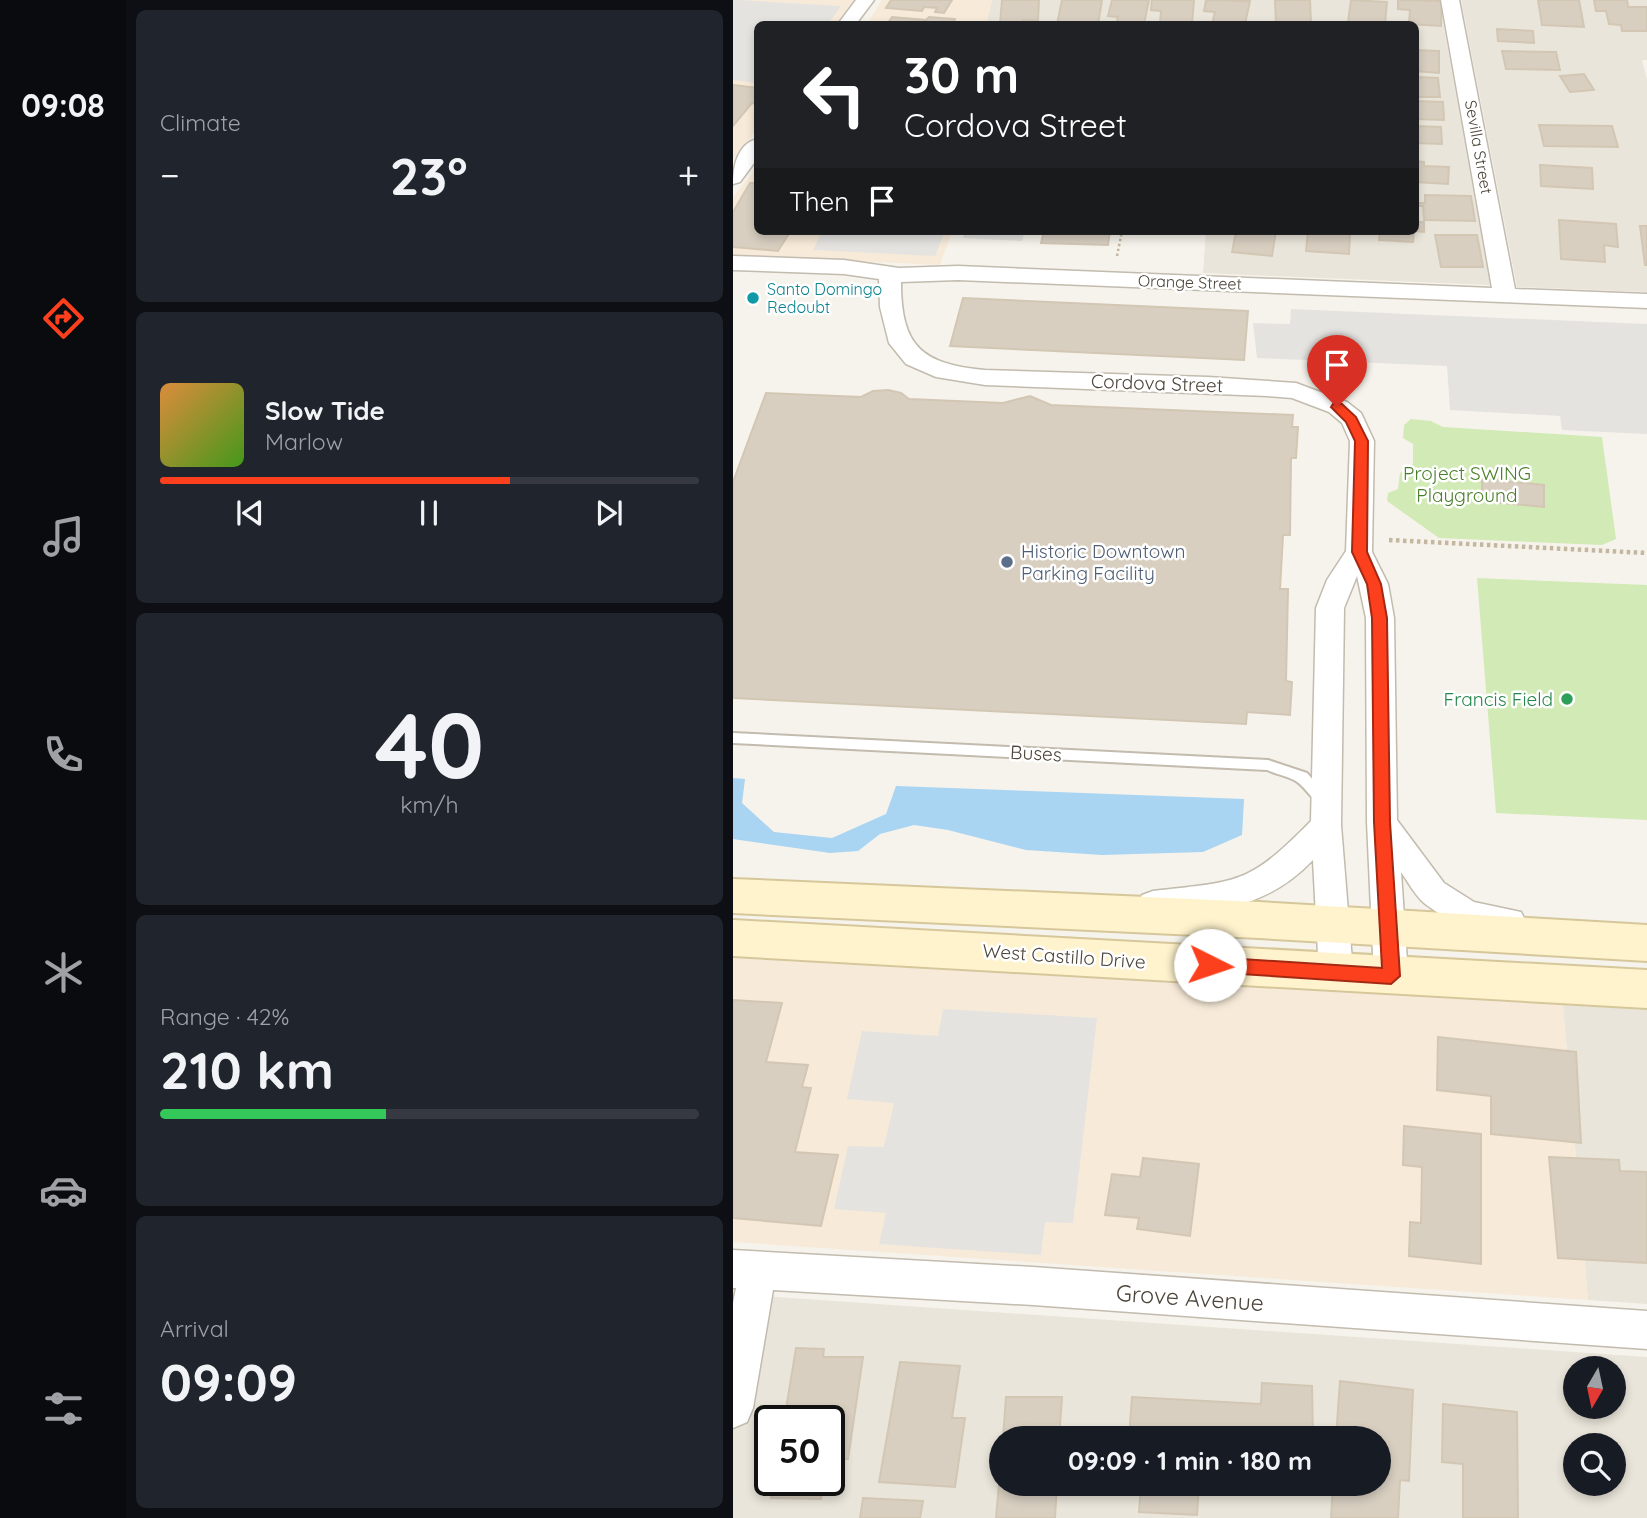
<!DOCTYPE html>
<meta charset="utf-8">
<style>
:root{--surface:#171b24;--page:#20242c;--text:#f1f3f6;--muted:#9ea1a6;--line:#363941;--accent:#fc3f1d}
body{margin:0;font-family:Quicksand,sans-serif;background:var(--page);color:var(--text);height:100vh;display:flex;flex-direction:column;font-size:26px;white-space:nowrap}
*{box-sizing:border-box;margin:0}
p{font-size:23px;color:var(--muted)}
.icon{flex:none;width:38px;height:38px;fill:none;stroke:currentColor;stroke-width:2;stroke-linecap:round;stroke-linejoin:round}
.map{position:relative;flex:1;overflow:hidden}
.side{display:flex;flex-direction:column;gap:10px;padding:10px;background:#0d0f14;width:607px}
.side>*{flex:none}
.banner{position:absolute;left:21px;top:21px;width:665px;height:214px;border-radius:10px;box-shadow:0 4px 10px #0003;background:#202124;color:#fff;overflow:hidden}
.needle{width:46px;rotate:189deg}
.tools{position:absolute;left:830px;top:1356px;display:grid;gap:14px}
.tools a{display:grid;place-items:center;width:63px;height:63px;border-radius:50%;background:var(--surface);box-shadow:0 4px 10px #0003;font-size:35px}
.speed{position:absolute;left:21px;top:1405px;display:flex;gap:14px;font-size:35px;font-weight:700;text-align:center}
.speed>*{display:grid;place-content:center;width:91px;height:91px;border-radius:50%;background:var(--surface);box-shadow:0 4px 10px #0003;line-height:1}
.speed .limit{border:4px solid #111;border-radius:10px;background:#fff;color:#111}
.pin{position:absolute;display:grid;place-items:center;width:60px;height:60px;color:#fff;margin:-72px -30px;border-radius:50% 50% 50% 0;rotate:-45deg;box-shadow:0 0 7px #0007}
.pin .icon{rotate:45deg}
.me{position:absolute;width:77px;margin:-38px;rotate:94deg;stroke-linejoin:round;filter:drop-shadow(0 0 5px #0008)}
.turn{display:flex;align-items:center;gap:24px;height:147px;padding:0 35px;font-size:32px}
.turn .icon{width:91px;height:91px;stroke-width:2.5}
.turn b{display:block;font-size:49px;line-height:60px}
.then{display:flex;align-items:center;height:66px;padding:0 35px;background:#0003;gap:14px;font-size:26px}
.big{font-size:52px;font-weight:800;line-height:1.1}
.side .card{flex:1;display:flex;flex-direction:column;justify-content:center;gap:10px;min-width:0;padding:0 24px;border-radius:10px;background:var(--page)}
.side .dial{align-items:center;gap:0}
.dial b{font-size:91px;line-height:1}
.song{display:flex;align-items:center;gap:21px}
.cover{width:84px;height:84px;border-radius:10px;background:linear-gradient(135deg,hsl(30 70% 55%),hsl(100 70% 35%))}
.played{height:7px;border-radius:4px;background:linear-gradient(90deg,var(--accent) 65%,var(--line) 65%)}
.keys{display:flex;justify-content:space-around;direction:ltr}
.heat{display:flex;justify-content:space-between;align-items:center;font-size:38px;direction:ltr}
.charge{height:10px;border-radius:5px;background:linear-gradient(90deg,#34c759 42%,var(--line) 0)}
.trip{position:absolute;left:256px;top:1426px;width:402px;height:70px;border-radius:35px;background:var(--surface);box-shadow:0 4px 10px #0003;font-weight:800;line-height:70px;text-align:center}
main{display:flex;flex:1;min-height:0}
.tabs{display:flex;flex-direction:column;width:126px;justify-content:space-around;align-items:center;background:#090b0e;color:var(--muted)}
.tabs .icon{width:49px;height:49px}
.tabs .selected{color:var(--accent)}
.tabs b{font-size:32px;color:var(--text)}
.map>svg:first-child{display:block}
.residential{fill:#eae5da;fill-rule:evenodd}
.commercial{fill:#f7ead8}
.green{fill:#d2eab5}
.parking{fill:#e5e3e0}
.water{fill:#a9d4f2}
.building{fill:#d8cfc1;stroke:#d3c7b4;stroke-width:2}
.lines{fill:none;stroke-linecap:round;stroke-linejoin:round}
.lane-casing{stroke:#c2bbae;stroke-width:4}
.street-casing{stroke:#c2bbae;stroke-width:3}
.secondary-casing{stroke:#d6c79b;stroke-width:4}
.path-far1{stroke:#c4b79f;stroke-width:2.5;stroke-dasharray:2.5 2.5;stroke-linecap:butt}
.path{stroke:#c4b79f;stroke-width:4.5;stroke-dasharray:3.5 3.5;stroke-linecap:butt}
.lane{fill:#fff;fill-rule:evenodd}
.street{fill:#fff;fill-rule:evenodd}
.secondary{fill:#fff3cd;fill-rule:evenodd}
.route{fill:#fc3f1d;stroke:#a42913;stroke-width:2}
.culture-dot{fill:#0f9aa8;stroke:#fff;stroke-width:2.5}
.service-dot{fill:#5c6f8a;stroke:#fff;stroke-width:2.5}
.leisure-dot{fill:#2e9e5b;stroke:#fff;stroke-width:2.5}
.labels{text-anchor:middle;stroke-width:5;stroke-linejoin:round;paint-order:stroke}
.far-street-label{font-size:16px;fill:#4b4439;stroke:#fff}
.far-culture-label{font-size:16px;fill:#0d838f;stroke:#fff;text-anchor:start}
.street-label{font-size:19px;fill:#4b4439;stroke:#fff}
.park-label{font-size:19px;fill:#4a7f2a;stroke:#fff}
.service-label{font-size:19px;fill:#4e5e75;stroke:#fff;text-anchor:start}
.leisure-label{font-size:19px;fill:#27864d;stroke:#fff;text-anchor:end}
.near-street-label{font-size:23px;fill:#4b4439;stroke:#fff}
</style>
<main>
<nav class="tabs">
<b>09:08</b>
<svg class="icon selected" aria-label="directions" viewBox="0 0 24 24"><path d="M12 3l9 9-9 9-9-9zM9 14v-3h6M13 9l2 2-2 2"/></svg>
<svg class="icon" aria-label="music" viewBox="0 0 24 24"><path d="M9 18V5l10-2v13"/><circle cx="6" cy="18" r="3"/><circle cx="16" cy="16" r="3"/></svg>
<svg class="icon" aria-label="phone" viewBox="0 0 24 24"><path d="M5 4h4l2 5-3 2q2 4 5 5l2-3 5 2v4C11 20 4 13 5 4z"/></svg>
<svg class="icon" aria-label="climate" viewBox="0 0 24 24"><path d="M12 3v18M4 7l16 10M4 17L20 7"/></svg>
<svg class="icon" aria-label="car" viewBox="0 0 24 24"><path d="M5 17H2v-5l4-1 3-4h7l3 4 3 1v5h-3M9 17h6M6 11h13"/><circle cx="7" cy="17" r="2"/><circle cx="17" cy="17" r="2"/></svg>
<svg class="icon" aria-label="filters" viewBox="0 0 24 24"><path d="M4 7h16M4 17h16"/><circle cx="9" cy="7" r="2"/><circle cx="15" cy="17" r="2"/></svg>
</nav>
<section class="side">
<div class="card"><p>Climate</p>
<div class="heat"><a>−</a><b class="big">23°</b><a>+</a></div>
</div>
<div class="card">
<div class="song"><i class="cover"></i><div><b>Slow Tide</b><p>Marlow</p></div></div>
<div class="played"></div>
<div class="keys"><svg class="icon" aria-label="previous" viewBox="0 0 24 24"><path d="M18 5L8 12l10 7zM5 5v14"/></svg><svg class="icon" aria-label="pause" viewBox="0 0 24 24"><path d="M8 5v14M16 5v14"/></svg><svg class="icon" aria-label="next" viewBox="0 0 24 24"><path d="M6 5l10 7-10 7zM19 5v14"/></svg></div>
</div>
<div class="card dial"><b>40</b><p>km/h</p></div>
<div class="card"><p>Range · 42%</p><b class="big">210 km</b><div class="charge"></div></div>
<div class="card"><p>Arrival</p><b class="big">09:09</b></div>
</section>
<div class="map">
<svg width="914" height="1518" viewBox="0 0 914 1518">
<rect width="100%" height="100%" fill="#f6f3ec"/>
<g class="residential">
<path d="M259,0H706L757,285L470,273L473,231H682V24H253Z"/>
<path d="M728,0H914V60H909L914,80V292L784,287Z"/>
<path d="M830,1005L914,1009V1304L855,1300Z"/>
<path d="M0,1294L914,1357V1518H0ZM842,1368H880V1407H842ZM37,1421H96V1480H37ZM268,1438H646V1484H268ZM842,1446H880V1484H842Z"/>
</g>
<g class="commercial">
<path d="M0,0H120L103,24H24V129L0,161Z"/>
<path d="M149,0H259L253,24H134Z"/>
<path d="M24,167V231H219L207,265L0,255V197Z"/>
<path d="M0,958L830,1005L855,1300L0,1242Z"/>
</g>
<g class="green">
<path d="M678,419L698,421L710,427L869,437L883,539L869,545L706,538L654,501L655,493L665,489L667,473L680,464V444L670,438L671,425Z"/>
<path d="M744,578L914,585V820L763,813Z"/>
</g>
<g class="parking">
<path d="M0,0H5L108,6L95,24H24V83L0,80Z"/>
<path d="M89,231H212L202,256L80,250Z"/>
<path d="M232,231H292L289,241L230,238Z"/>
<path d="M558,309L914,324V434L829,430L827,416L717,410L714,366L524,358L520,323L557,324Z"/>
<path d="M210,1009L364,1018L340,1223L312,1222L308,1255L146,1244L153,1213L101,1209L115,1146L151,1147L161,1103L114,1099L129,1031L205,1036Z"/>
</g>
<path class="water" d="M0,778L12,779L9,803L41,832L99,838L153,814L163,786L511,799L509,835L470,852L369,855L293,850L215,830L181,825L147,834L125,851L97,853L0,839Z"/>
<g class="building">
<path d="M158,0H219L211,13L202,12L204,8L191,7L189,11L153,8Z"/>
<path d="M269,0H306L305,20H290L289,24H267Z"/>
<path d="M329,0H369L365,24H324Z"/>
<path d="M379,0H416L411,24H383L385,17L375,16Z"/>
<path d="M419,0H461L459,24H427L428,11L418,10Z"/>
<path d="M473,0L517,1L512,24H479L482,12L471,11Z"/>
<path d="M542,0H577L578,24H543Z"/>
<path d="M618,0L654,2L652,24L615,22Z"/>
<path d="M665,0L709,1L708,26L676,24L677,10L665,9Z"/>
<path d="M805,0H846L851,27L809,25Z"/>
<path d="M861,0H894L895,7H914V31H889L888,25L876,24L873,11H863Z"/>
<path d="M159,17L193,20L196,17L222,19L219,24H154Z"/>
<path d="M764,29L800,31L801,43L765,41Z"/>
<path d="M682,50L706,51V73L682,71Z"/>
<path d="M769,51L823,52L827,70L773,69Z"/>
<path d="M851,74L861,90L837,92L827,76Z"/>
<path d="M682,77L705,78L707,97H682Z"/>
<path d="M0,85L24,88V104L19,103L0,126Z"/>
<path d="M682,101L710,102L711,120L682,119Z"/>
<path d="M806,125L879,126L885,147L811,146Z"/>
<path d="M682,126L708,127L709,144L682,143Z"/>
<path d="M682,161L691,162V166L716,167L715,184L682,182Z"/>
<path d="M807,165L859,168L860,189L808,186Z"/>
<path d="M17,183H24V231H64L57,232L45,251L0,247V212Z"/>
<path d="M692,195L738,196L742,221L691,220L690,206H682V203H692Z"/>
<path d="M826,220L883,224L885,247L871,245L872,262L828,259Z"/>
<path d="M682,222H691V232L681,231L680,242L646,240L647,231H682Z"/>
<path d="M907,226H914V265H912Z"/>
<path d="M311,231H377L375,245L308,243Z"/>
<path d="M503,231H543L539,256L499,252Z"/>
<path d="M575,231H617L616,254L573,251Z"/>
<path d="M702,235H744L750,267H708Z"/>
<path d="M230,298L515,311L511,360L217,346Z"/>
<path d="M155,390L168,393L176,399L270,403L297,396L318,405L560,415L559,427H565L563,458H558L557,535H550L547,589H555L553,681L559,682L557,715L514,712L513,724L0,698V482L33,393L128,397L140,391Z"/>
<path d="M749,479L811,485V507L749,501Z"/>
<path d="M0,1000L49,1003L33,1062L75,1065L69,1087L78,1088L62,1152L105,1155L88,1226L0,1218Z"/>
<path d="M705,1037L843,1052L848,1143L758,1134V1096L704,1090Z"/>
<path d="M671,1126L748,1134V1264L676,1256L677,1222L688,1223L689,1167L670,1165Z"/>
<path d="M816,1157L886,1160L887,1171L914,1172V1263L825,1258Z"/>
<path d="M410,1158L466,1164L457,1236L404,1229L406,1218L372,1215L379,1174L407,1177Z"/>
<path d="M63,1348L91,1349L90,1357H130L115,1459H96V1421H51Z"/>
<path d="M167,1362L227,1366L219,1418H232L222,1487L146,1482Z"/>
<path d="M607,1381L680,1390L676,1481L667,1480L665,1518H598L600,1484H646V1438H603Z"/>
<path d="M529,1383L579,1386L580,1438H396L399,1397L528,1404Z"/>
<path d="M273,1397H329L326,1438H270Z"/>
<path d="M710,1404L784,1412L785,1518H730V1464L709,1462Z"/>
<path d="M268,1460V1484H324L322,1518H263Z"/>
<path d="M41,1480H91L88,1499L38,1498Z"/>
<path d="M408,1484H466L464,1515L406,1512Z"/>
<path d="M130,1498L190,1501L187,1518H127Z"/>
</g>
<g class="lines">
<g class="lane-casing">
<path id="lane" d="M0,733L535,760L574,773L598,800L596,804C581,808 574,786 561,780C553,776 543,774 534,770L0,743Z"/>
</g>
<g class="street-casing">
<g id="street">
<path d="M123,0H141L123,24H105Z"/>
<path d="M708,0H726L782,289L914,294V308L225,280L168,282C168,347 189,364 252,370L475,377L563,383L614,402L628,413L641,441L639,552L655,584L661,618L664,820L711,883L741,902L788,912L793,922L788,932C757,943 716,922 691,903C682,895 675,882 668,872L675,976L670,986L658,990L646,986L641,976L634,822L633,618L624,576L611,608L608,825L620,973L615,983L603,987L591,983L586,973L580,860C532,910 484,910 420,917L409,913L404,904L409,895L420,891C507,881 515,885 578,821L583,608L594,580L613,551L617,441L609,423L596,412L559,398L534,396L252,385L203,377L173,364L156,343L147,307L146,279L111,274L0,270V256L111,260L166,268L225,266L759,288Z"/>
<path d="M24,139V159L7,182L0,184C0,167 4,144 24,139Z"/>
<path d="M0,1250L300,1267L914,1311V1349L300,1305L40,1290L20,1408L14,1422L0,1428V1303L3,1288H0Z"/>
</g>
</g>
<g class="secondary-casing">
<g id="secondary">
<path d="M0,879L526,902L914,925V961L526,938L0,913Z"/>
<path d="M0,920L914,970V1008L0,956Z"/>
</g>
</g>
<path class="path-far1" d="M384,256L389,231"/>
<path class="path" d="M656,540L914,553"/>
<use href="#lane" class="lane"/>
<use href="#street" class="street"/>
<use href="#secondary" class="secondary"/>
</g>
<path class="route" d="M600,404H609L623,417L635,441L634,552L648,584L654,618L657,822L667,976L658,984L477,972L468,965L477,957L649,968L641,822L639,618L634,584L619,552L622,441L613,422L598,407Z"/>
<circle class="culture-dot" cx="20" cy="298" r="7"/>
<circle class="service-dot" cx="274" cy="562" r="7"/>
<circle class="leisure-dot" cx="834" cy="699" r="7"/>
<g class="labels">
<g class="far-street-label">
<text transform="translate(746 147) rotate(80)" y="6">Sevilla Street</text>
<text transform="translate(457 282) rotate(2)" y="6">Orange Street</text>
</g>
<g class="far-culture-label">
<text x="34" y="295">Santo Domingo<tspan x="34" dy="18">Redoubt</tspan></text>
</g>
<g class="street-label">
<text transform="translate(424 383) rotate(2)" y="7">Cordova Street</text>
<text transform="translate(303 753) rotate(3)" y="7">Buses</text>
<text transform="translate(331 956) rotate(4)" y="7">West Castillo Drive</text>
</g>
<g class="park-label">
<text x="734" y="480">Project SWING<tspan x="734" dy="22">Playground</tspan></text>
</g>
<g class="service-label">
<text x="288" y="558">Historic Downtown<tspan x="288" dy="22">Parking Facility</tspan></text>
</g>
<g class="leisure-label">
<text x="820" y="706">Francis Field</text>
</g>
<g class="near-street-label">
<text transform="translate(457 1298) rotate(4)" y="8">Grove Avenue</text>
</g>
</g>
</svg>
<div class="tools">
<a><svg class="needle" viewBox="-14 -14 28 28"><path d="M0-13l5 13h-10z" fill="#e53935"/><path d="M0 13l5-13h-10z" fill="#9ea1a6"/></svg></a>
<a><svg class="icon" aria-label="search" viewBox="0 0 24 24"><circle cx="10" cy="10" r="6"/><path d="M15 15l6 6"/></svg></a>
</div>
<div class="speed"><div class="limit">50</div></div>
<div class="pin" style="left:604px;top:407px;background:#d93025"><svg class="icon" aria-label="arrive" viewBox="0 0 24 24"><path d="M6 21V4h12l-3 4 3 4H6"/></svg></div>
<svg class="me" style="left:477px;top:965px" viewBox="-20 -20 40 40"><circle r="19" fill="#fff"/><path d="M0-13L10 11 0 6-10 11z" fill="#fc3f1d"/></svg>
<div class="trip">09:09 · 1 min · 180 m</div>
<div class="banner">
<div class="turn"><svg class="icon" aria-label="left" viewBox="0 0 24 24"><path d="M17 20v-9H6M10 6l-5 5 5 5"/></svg><div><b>30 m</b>Cordova Street</div></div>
<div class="then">Then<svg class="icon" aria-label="arrive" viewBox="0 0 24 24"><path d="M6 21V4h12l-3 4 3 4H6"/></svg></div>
</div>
</div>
</main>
